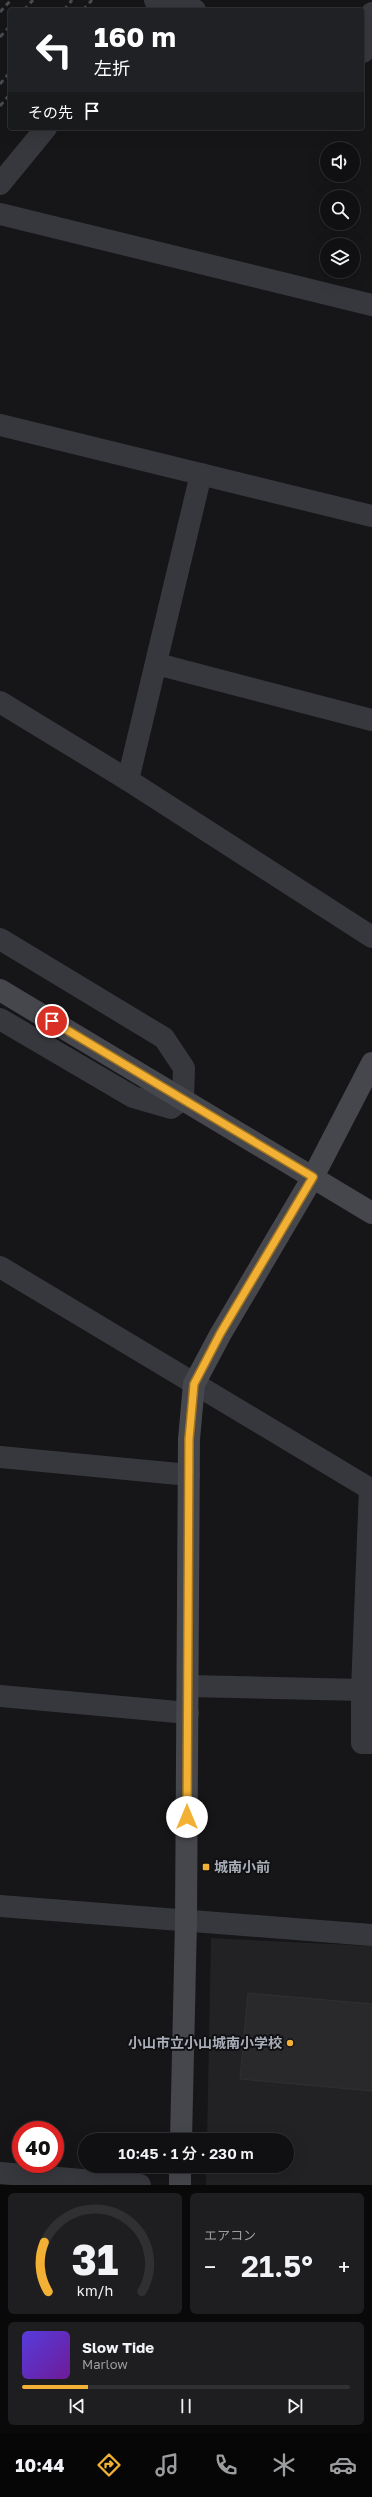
<!DOCTYPE html>
<html lang="ja">
<meta charset="utf-8">
<style>
:root{--surface:#101012;--page:#1e1e20;--text:#f1f3f6;--muted:#9c9d9f;--line:#303032;--accent:#f2b134}
body{margin:0;font-family:"Golos Text","Noto Sans JP",sans-serif;background:var(--page);color:var(--text);height:100vh;display:flex;flex-direction:column;font-size:15px;white-space:nowrap}
*{box-sizing:border-box;margin:0}
p{font-size:13px;color:var(--muted)}
.icon{flex:none;width:22px;height:22px;fill:none;stroke:currentColor;stroke-width:2;stroke-linecap:round;stroke-linejoin:round}
.map{position:relative;height:2185px;overflow:hidden}
.side{display:flex;flex-direction:column;gap:8px;padding:8px;background:#09090a;flex:1}
.side>*{flex:none}
.guide{position:absolute;left:8px;top:8px;width:356px;height:122px;border-radius:4px;box-shadow:0 4px 16px #0002,0 0 0 1px var(--line);background:#202124;color:#fff;overflow:hidden}
.buttons{position:absolute;left:320px;top:142px;display:grid;gap:8px}
.buttons a{display:grid;place-items:center;width:40px;height:40px;border-radius:50%;background:var(--surface);box-shadow:0 4px 16px #0002,0 0 0 1px var(--line);font-size:20px}
.speed{position:absolute;left:12px;top:2121px;display:flex;gap:8px;font-size:20px;font-weight:700;text-align:center}
.speed>*{display:grid;place-content:center;width:52px;height:52px;border-radius:50%;background:var(--surface);box-shadow:0 4px 16px #0002,0 0 0 1px var(--line);line-height:1}
.speed .limit{border:6px solid #d22;background:#fff;color:#111}
.pin{position:absolute;display:grid;place-items:center;width:34px;height:34px;color:#fff;margin:-17px;border:2px solid #fff;border-radius:50%;box-shadow:0 1px 4px #0007}
.me{position:absolute;width:44px;margin:-22px;rotate:0deg;stroke-linejoin:round;filter:drop-shadow(0 0 3px #0008)}
.turn{display:flex;align-items:center;gap:14px;height:84px;padding:0 20px;font-size:18px}
.turn .icon{width:52px;height:52px;stroke-width:2.5}
.turn b{display:block;font-size:28px;line-height:34px}
.then{display:flex;align-items:center;height:38px;padding:0 20px;background:#0003;gap:8px;font-size:15px}
.big{font-size:30px;font-weight:600;line-height:1.1}
.side .card{flex:1;display:flex;flex-direction:column;justify-content:center;gap:6px;min-width:0;padding:0 14px;border-radius:6px;background:var(--page)}
.side .dial{align-items:center;gap:0}
.dial svg{height:104px;overflow:visible;fill:none;stroke:var(--line);stroke-width:7;stroke-linecap:round;text-anchor:middle}
.dial text{fill:var(--text);stroke:none}
.song{display:flex;align-items:center;gap:12px}
.cover{width:48px;height:48px;border-radius:6px;background:linear-gradient(135deg,hsl(250 70% 55%),hsl(280 70% 35%))}
.played{height:4px;border-radius:2px;background:linear-gradient(90deg,var(--accent) 20%,var(--line) 20%)}
.keys{display:flex;justify-content:space-around;direction:ltr}
.heat{display:flex;justify-content:space-between;align-items:center;font-size:22px;direction:ltr}
.side .tiles{flex:1;display:grid;gap:8px;grid-template-columns:1fr 1fr}
.card:last-child{grid-column:span 2}
.trip{position:absolute;left:78px;top:2133px;width:216px;height:40px;border-radius:20px;background:var(--surface);box-shadow:0 4px 16px #0002,0 0 0 1px var(--line);font-weight:600;line-height:40px;text-align:center}
.menu{display:flex;height:64px;justify-content:space-around;align-items:center;background:#060607;color:var(--muted)}
.menu .icon{width:28px;height:28px}
.menu .selected{color:var(--accent)}
.menu b{font-size:18px;color:var(--text)}
.map>svg:first-child{display:block}
.built{fill:#222225}
.building{fill:#29292c;stroke:#303034}
.lines{fill:none;stroke-linecap:round;stroke-linejoin:round}
.street{stroke:#37383d;stroke-width:22}
.secondary{stroke:#45474d;stroke-width:22}
.rail{stroke:#4a4c52;stroke-width:3;stroke-dasharray:5 4;stroke-linecap:butt}
.route-casing{stroke:#9d7322;stroke-width:10}
.route{stroke:#f2b134;stroke-width:7}
.poi-dot{fill:#f2b134;stroke:#111113;stroke-width:1.5}
.labels{text-anchor:middle;stroke-width:4;stroke-linejoin:round;paint-order:stroke}
.poi-label{font-size:14px;font-weight:bold;fill:#a8adb8;stroke:#111113;text-anchor:start}
</style>
<div class="map">
<svg width="372" height="2185" viewBox="0 0 372 2185">
<rect width="100%" height="100%" fill="#161618"/>
<path class="built" d="M211,1938L372,1946V2185H206V2166H287V2140H207Z"/>
<path class="building" d="M248,1993L372,2004V2091L240,2079Z"/>
<g class="lines">
<g class="street">
<path d="M155,0L195,10"/>
<path d="M363,52L372,13"/>
<path d="M0,184L46,128"/>
<path d="M0,214L372,305"/>
<path d="M0,425L372,516"/>
<path d="M157,664L372,720"/>
<path d="M0,702L128,780L372,937"/>
<path d="M128,780L201,474"/>
<path d="M0,939L164,1038L184,1068L183,1099L171,1108L133,1097L0,1019"/>
<path d="M0,1267L372,1490"/>
<path d="M0,1457L189,1475"/>
<path d="M370,1488L362,1690V1743H372"/>
<path d="M188,1686L362,1690"/>
<path d="M0,1696L188,1713"/>
<path d="M0,1906L372,1935"/>
<path d="M0,2173L140,2185"/>
</g>
<g class="secondary">
<path d="M0,990L372,1213"/>
<path d="M181,2140L186,1922L189,1439L194,1384L220,1335L313,1177L372,1063"/>
<path d="M180,2185V2166"/>
</g>
<g class="rail">
<path d="M24,10L33,0"/>
<path d="M64,10L72,0"/>
<path d="M83,10L92,0"/>
<path d="M0,12L11,0"/>
<path d="M0,37L10,26"/>
<path d="M0,84L10,72"/>
<path d="M0,106L10,94"/>
</g>
</g>
<g class="lines">
<g class="route-casing">
<path id="route" d="M52,1021L313,1177L220,1334L194,1384L189,1439L187,1817"/>
</g>
<use href="#route" class="route"/>
</g>
<g class="poi-dot">
<rect x="202" y="1863" width="8" height="8" rx="2"/>
<circle cx="290" cy="2043" r="4"/>
</g>
<g class="labels">
<g class="poi-label">
<text x="214" y="1872">城南小前</text>
<text x="282" y="2048" text-anchor="end">小山市立小山城南小学校</text>
</g>
</g>
</svg>
<div class="buttons">
<a><svg class="icon" aria-label="sound" viewBox="0 0 24 24"><path d="M4 9h4l5-4v14l-5-4H4zM17 9q2 3 0 6"/></svg></a>
<a><svg class="icon" aria-label="search" viewBox="0 0 24 24"><circle cx="10" cy="10" r="6"/><path d="M15 15l6 6"/></svg></a>
<a><svg class="icon" aria-label="layers" viewBox="0 0 24 24"><path d="M12 4l9 5-9 5-9-5zM3 14l9 5 9-5"/></svg></a>
</div>
<div class="speed"><div class="limit">40</div></div>
<div class="pin" style="left:52px;top:1021px;background:#d93025"><svg class="icon" aria-label="arrive" viewBox="0 0 24 24"><path d="M6 21V4h12l-3 4 3 4H6"/></svg></div>
<svg class="me" style="left:187px;top:1817px" viewBox="-20 -20 40 40"><circle r="19" fill="#fff"/><path d="M0-13L10 11 0 6-10 11z" fill="#f2b134"/></svg>
<div class="trip">10:45 · 1 分 · 230 m</div>
<div class="guide">
<div class="turn"><svg class="icon" aria-label="left" viewBox="0 0 24 24"><path d="M17 20v-9H6M10 6l-5 5 5 5"/></svg><div><b>160 m</b>左折</div></div>
<div class="then">その先<svg class="icon" aria-label="arrive" viewBox="0 0 24 24"><path d="M6 21V4h12l-3 4 3 4H6"/></svg></div>
</div>
</div>
<section class="side">
<div class="tiles">
<div class="card dial"><svg viewBox="0 0 100 80">
<path d="M14 69A42 42 0 1 1 86 69"/>
<path d="M14 69A42 42 0 0 1 11 31" stroke="#f2b134"/>
<text x="50" y="56" font-size="32" font-weight="700">31</text>
<text x="50" y="72" font-size="11">km/h</text>
</svg></div>
<div class="card"><p>エアコン</p>
<div class="heat"><a>−</a><b class="big">21.5°</b><a>+</a></div>
</div>
<div class="card">
<div class="song"><i class="cover"></i><div><b>Slow Tide</b><p>Marlow</p></div></div>
<div class="played"></div>
<div class="keys"><svg class="icon" aria-label="previous" viewBox="0 0 24 24"><path d="M18 5L8 12l10 7zM5 5v14"/></svg><svg class="icon" aria-label="pause" viewBox="0 0 24 24"><path d="M8 5v14M16 5v14"/></svg><svg class="icon" aria-label="next" viewBox="0 0 24 24"><path d="M6 5l10 7-10 7zM19 5v14"/></svg></div>
</div>
</div>
</section>
<nav class="menu">
<b>10:44</b>
<svg class="icon selected" aria-label="directions" viewBox="0 0 24 24"><path d="M12 3l9 9-9 9-9-9zM9 14v-3h6M13 9l2 2-2 2"/></svg>
<svg class="icon" aria-label="music" viewBox="0 0 24 24"><path d="M9 18V5l10-2v13"/><circle cx="6" cy="18" r="3"/><circle cx="16" cy="16" r="3"/></svg>
<svg class="icon" aria-label="phone" viewBox="0 0 24 24"><path d="M5 4h4l2 5-3 2q2 4 5 5l2-3 5 2v4C11 20 4 13 5 4z"/></svg>
<svg class="icon" aria-label="climate" viewBox="0 0 24 24"><path d="M12 3v18M4 7l16 10M4 17L20 7"/></svg>
<svg class="icon" aria-label="car" viewBox="0 0 24 24"><path d="M5 17H2v-5l4-1 3-4h7l3 4 3 1v5h-3M9 17h6M6 11h13"/><circle cx="7" cy="17" r="2"/><circle cx="17" cy="17" r="2"/></svg>
</nav>
